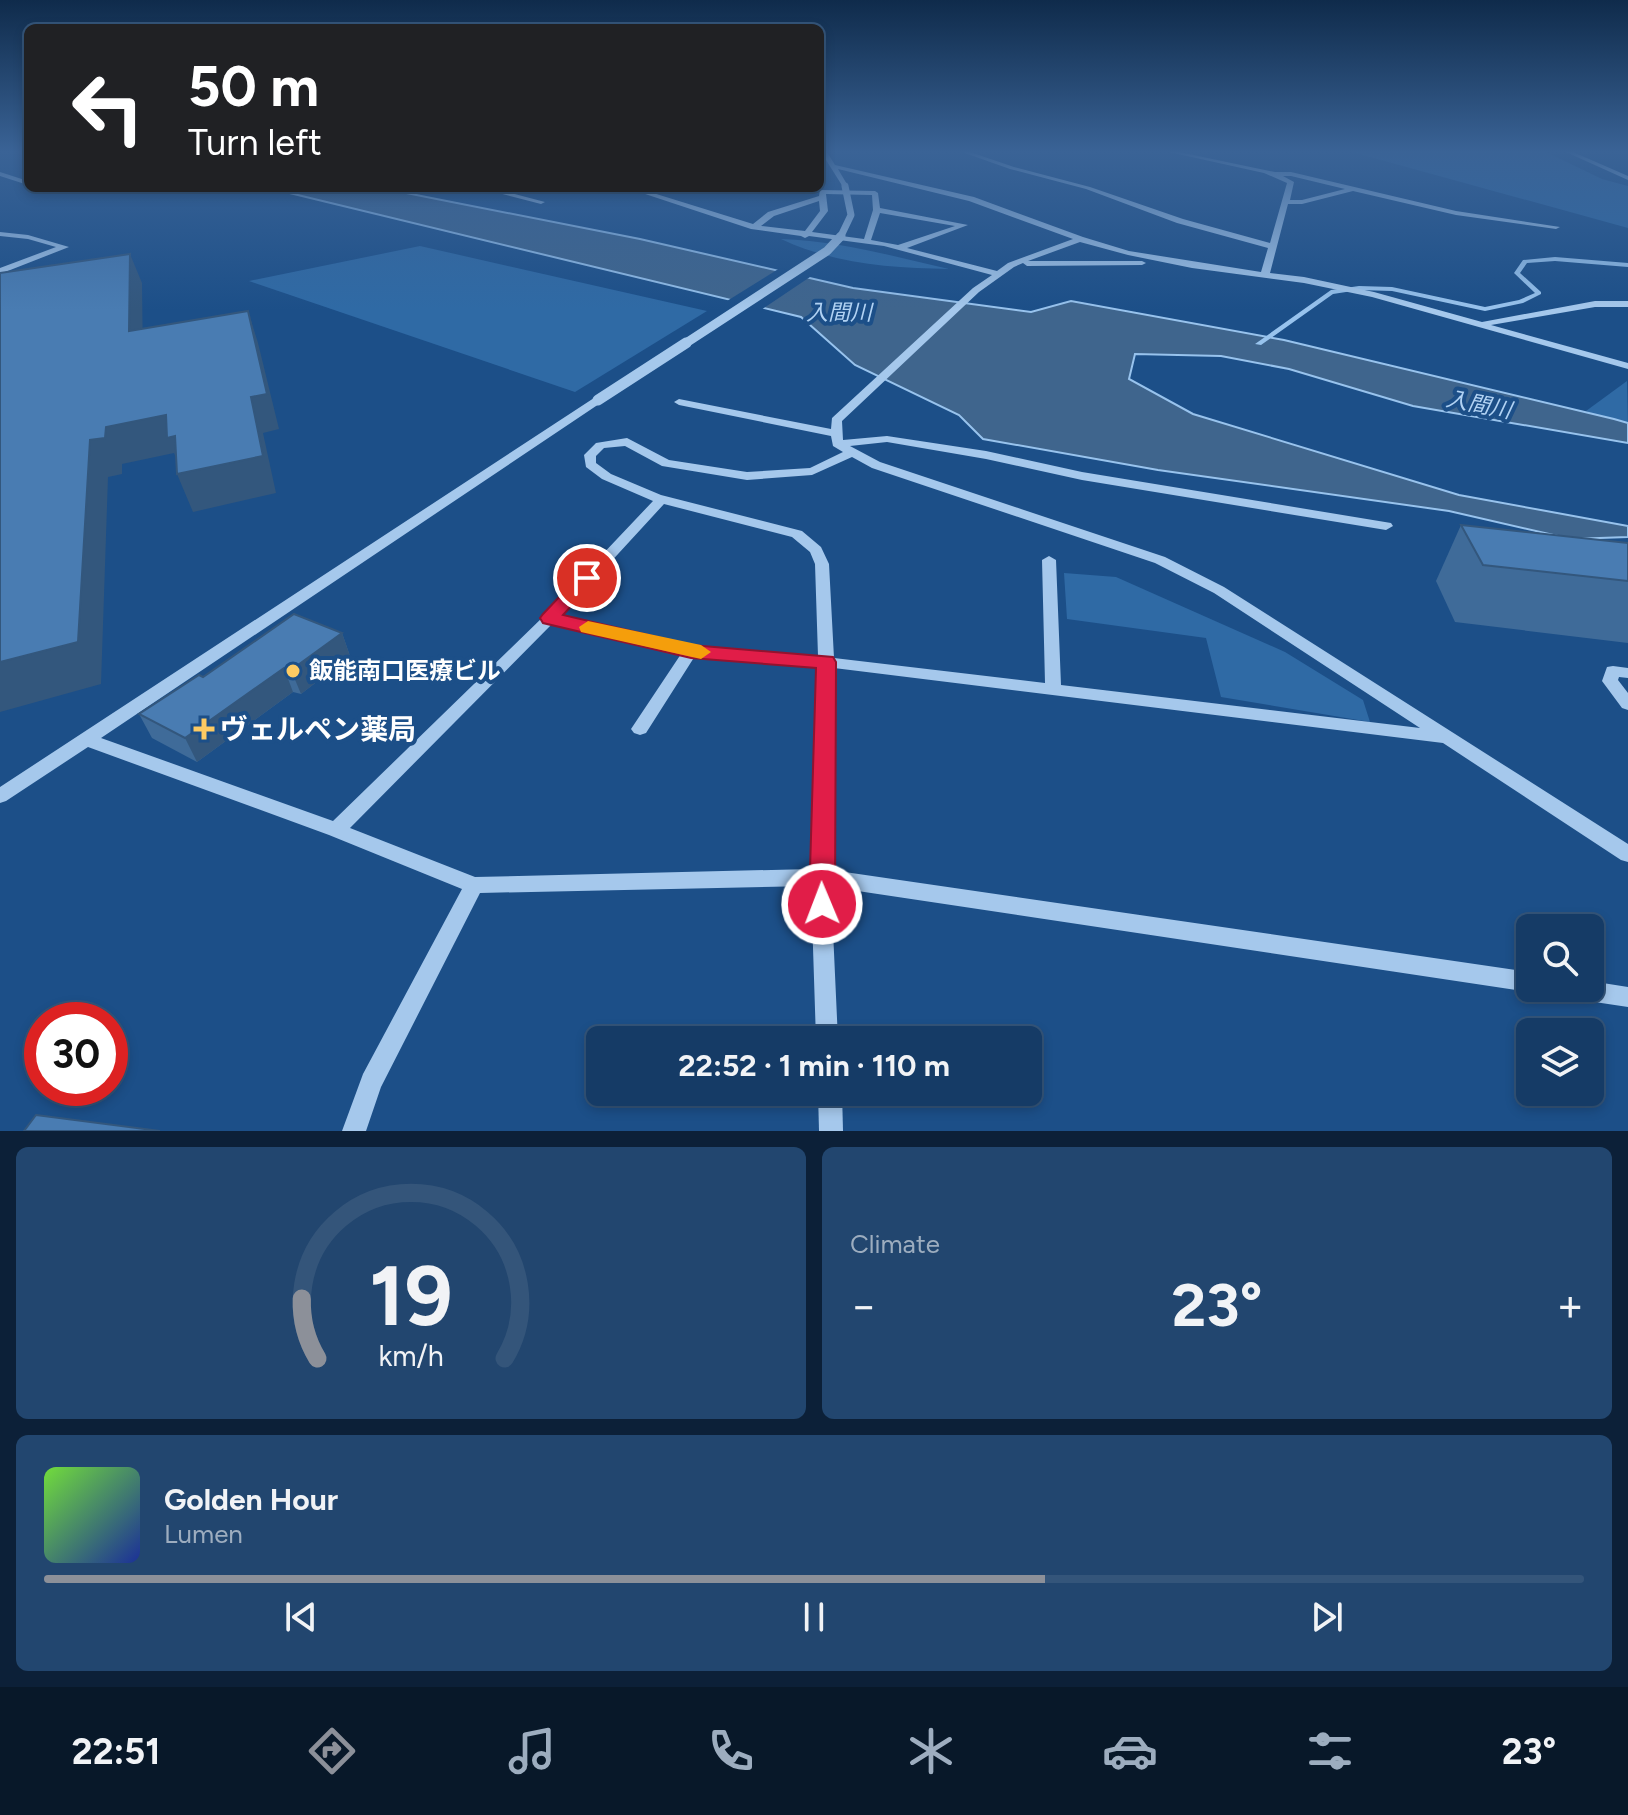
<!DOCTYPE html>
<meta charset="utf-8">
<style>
:root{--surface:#153b66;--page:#22466f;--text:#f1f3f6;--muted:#9dadbf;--line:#34557a;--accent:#8c9099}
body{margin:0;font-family:Figtree,"Noto Sans JP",sans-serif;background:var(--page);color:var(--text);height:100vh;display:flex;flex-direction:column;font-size:30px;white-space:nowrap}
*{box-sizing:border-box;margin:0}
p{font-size:26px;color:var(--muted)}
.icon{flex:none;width:44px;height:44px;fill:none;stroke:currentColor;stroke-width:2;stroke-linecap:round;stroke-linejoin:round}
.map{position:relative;height:1131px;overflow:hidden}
.side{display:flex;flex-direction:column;gap:16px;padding:16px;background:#0c2038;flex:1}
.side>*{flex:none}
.top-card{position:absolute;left:24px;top:24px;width:800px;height:168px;border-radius:12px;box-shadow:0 4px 12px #0003,0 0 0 2px var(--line);background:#202124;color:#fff;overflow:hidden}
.buttons{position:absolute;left:1516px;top:914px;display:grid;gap:16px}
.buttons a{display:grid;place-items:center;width:88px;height:88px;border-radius:12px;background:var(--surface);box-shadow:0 4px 12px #0003,0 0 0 2px var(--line);font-size:40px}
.speed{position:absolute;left:24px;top:1002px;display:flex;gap:16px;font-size:40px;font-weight:700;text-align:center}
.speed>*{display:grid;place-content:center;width:104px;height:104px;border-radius:50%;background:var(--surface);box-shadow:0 4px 12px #0003,0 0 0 2px var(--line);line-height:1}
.speed .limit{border:12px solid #d22;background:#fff;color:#111}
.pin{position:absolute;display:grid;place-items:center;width:68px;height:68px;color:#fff;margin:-34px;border:4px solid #fff;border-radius:50%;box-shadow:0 2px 8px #0007}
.me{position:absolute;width:88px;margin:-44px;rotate:359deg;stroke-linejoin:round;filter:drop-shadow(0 0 6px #0008)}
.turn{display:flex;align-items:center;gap:28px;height:168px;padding:0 32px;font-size:36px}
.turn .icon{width:104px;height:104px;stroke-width:2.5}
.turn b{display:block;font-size:56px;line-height:68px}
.big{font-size:60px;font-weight:700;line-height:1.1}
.side .widget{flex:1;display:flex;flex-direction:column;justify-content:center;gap:12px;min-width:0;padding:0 28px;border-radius:12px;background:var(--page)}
.side .dial{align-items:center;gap:0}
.dial svg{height:208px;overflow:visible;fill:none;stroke:var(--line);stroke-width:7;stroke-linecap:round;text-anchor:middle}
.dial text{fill:var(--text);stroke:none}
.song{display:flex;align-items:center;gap:24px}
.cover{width:96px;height:96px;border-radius:12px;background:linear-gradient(135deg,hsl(100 70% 55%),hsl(230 70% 35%))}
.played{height:8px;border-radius:4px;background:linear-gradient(90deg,var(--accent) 65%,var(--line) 65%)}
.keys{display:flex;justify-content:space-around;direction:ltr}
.heat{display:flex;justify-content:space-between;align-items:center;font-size:44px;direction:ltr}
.side .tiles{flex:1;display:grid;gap:16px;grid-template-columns:1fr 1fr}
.widget:last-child{grid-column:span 2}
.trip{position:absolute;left:586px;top:1026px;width:456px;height:80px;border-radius:12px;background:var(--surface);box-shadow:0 4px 12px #0003,0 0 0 2px var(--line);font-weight:700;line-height:80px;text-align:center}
.tab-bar{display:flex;height:128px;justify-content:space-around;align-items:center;background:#081829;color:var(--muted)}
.tab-bar .icon{width:56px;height:56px}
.tab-bar .current{color:var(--accent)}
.tab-bar b{font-size:36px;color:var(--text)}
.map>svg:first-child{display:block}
.green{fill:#2f6aa5}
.water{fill:#3f658d;stroke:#98c3ed;stroke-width:2}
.pier{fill:#1c4f88}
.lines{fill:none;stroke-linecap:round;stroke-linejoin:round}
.stream{fill:#98c3ed;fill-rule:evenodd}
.minor{fill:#a5c8ec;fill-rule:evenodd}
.minor-bridge-far2{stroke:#a5c8ec;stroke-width:7}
.minor-bridge-far1{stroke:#a5c8ec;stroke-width:9}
.minor-bridge{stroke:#a5c8ec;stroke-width:11}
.wall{fill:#3f6b99}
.shaded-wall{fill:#33577d}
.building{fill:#497cb2;stroke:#33577d;stroke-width:2}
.route{fill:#e11d48;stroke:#92132f;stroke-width:2}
.slow{fill:#f59e0b}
.poi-dot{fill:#fcca63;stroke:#1c4f88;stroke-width:3}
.labels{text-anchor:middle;stroke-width:8;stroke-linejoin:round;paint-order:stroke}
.far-water-label{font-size:22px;font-style:italic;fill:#b1d2f3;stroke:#1c4f88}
.poi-label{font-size:24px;font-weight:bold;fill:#fff;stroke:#1c4f88;text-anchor:start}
.near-poi-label{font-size:28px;font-weight:bold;fill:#fff;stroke:#1c4f88;text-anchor:start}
</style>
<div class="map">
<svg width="1628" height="1131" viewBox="0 0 1628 1131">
<rect width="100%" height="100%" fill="#1c4f88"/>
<g class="green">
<path d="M1352,152H1546L1602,179L1628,186V228Z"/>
<path d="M781,239C839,241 893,256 949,269C891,268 834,264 781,239Z"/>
<path d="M420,246L707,311L575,392L249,281Z"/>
<path d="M1627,381L1628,427L1586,411Z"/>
<path d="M1064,573L1116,577L1285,652L1363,700L1370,722L1221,697L1206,638L1067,619Z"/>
</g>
<path class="water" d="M269,188H381L640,239L853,288L1031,312L1071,301L1284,340L1614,419L1628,423V443L1413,406L1289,369L1221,356L1135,354L1129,379L1193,414L1459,495L1628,526V537L1571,539L1449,511L1158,470L983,439L959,415L855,365L801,317Z"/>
<path class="pier" d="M780,268L813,275L761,310L727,301Z"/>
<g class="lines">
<path class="stream" d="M1555,257L1628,263V267L1555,261L1527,263L1520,273L1541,292V294L1523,303L1485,311L1392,291L1359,290L1333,294L1261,345L1255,344L1331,290L1359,286L1392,287L1485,307L1519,300L1535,293L1514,273L1523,260Z"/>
<g class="minor">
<path d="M821,152H827L835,165L974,197L1083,237L1129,251L1261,272L1268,248L1177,223L1086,189L1010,169L962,152H970L1014,167L1090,187L1183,219L1270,243L1287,183L1264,173L1169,152H1179L1275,172H1291L1456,211L1560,227L1556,229L1456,215L1353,191L1302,204H1288L1270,273L1304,277L1374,292L1482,322L1595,301H1628V307H1595L1491,325L1628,363V369L1372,297L1304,283L1192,268L1128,255L1080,242L1028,261H1142L1146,263L1142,265L1027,266L1023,263L1014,267L979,292L842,421L843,440L887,436L986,451L1082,472L1391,523L1393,526L1386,530L1082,480L986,459L887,442L850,446L880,462L1165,557L1224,587L1628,844V862L1621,860L1443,743L834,668L831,870L1530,972V988L1538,989L1530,992L831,887L838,1040H816L811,886L480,893L381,1087L366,1131H342L363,1074L462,889L329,835L88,747L6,801L0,803V787L594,398H602V402L101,738L333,821L545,615L653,501L602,479L586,467L584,455L596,443L627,438L669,460L747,472L810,468L843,452L833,446L831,436L679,405L674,402L679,399L831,429L832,418L973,288L992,275L884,246L809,236L805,238L801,236L751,229L627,188H637L753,224L768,212L819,196L820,190L875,191L878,193L880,208L968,225L907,248L997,271L1008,263L1073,239L969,201L838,169L848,186L843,187ZM1283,176H1291L1345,189L1302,200H1290L1294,182ZM826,194L872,195L873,210L864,239L812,232L828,211ZM819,201L820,211L805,231L761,226L774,216ZM880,213L955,226L898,245L871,240ZM625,446L662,466L747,480L812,475L852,457L872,468L1155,563L1214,593L1420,728L1061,685L1056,560L1049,556L1042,560L1045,683L834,658L829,564L821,547L802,531L661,495L611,474L596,463V456L604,448ZM664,504L792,537L810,552L815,564L818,656L691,646L561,616ZM553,623L681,654L631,729L634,733L640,735L646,733L695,656L818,667L811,869L475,877L350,828Z"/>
<path d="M1566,152H1573L1628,176V180Z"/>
<path d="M0,172L28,181V185L0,176Z"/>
<path d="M498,188H510L503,191L545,202L541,204L491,191Z"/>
<path d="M0,232L28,235L69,247L0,274V268L56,247L28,239L0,236Z"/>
<path d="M1613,666L1628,668V678L1619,677L1618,680L1628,693V710L1622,708L1602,681L1607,667Z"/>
<path d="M1590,981L1628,987V1007L1568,998L1560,995L1557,988H1590Z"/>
<path d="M818,1092H842L843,1131H819Z"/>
</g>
<path class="minor-bridge-far2" d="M840,238L851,215L845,186"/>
<path class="minor-bridge-far1" d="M683,345L827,251L841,236"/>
<path class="minor-bridge" d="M598,400L686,343"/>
</g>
<g class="wall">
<path d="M1461,525L1628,543V643L1455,622L1436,581Z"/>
<path d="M342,633L350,656L301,694L293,692L197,762L152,738L139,714L203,677Z"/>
</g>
<g class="shaded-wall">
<path d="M130,254L142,283L143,363L129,331Z"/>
<path d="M248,311L258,343L279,429L263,433L276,493L193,512L177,474L182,473L174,453L122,464V474L108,477L101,684L0,712V662L90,440L106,427L251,397Z"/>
<path d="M342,633L350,656L301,694L291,670Z"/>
<path d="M284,668L293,692L197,762L185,738Z"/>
</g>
<g class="building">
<path d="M130,254L129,331L248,311L267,394L251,397L263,456L177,474L175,436L167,438L166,415L106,427L105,438L90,440L78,642L0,662V273Z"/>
<path d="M1461,525L1628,543V581L1483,565Z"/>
<path d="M294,614L342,633L291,670L284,668L185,738L139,714L199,675L203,677Z"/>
<path d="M36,1115L160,1131H24Z"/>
</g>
<linearGradient id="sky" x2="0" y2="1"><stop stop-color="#0f2b4b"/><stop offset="0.49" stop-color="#3a6396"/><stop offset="1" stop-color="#3a6396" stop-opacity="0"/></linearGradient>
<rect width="1628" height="310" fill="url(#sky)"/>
<path class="route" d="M587,573L597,578L563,615L691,645L833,657L836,662L835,904L831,912L822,915L813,912L809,904L816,668L691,658L543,623L540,618L543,614L581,574Z"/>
<path class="slow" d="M588,621L701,645L711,652L701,659L581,632L579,627Z"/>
<g class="poi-dot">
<circle cx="293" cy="671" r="8"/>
<path d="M200 717h8v8h8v8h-8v8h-8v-8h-8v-8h8z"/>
</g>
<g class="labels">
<g class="far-water-label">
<text x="839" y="320">入間川</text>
<text transform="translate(1479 404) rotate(11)" y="8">入間川</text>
</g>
<g class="poi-label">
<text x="309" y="679">飯能南口医療ビル</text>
</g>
<g class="near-poi-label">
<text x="220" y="739">ヴェルペン薬局</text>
</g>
</g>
</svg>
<div class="buttons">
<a><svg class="icon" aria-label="search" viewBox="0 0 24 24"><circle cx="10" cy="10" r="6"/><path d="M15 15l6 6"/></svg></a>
<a><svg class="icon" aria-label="layers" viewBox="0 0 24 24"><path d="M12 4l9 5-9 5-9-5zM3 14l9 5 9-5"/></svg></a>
</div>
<div class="speed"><div class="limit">30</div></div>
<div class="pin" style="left:587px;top:578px;background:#d93025"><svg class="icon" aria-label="arrive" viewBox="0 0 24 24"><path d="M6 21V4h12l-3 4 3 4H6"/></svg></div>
<svg class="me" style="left:822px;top:904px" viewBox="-20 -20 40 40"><circle r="17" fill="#e11d48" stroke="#fff" stroke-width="3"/><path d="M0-11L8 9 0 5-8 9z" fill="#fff"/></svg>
<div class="trip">22:52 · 1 min · 110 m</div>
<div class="top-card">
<div class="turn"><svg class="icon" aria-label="left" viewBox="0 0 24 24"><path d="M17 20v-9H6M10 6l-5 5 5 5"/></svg><div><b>50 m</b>Turn left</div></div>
</div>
</div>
<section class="side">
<div class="tiles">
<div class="widget dial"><svg viewBox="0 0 100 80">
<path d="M14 69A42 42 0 1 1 86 69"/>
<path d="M14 69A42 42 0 0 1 8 46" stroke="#8c9099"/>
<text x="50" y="56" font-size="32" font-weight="700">19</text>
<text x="50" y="72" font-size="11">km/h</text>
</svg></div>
<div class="widget"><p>Climate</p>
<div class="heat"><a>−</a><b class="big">23°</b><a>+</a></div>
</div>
<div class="widget">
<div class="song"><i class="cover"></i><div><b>Golden Hour</b><p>Lumen</p></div></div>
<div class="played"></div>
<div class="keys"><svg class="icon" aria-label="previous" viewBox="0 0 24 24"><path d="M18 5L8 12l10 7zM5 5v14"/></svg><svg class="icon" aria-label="pause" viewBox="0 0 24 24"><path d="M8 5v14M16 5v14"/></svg><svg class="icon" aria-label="next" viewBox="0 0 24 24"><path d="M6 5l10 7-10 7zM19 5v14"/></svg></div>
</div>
</div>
</section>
<nav class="tab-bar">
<b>22:51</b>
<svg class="icon current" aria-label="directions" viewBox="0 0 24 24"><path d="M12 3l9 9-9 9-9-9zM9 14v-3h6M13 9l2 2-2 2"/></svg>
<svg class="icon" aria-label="music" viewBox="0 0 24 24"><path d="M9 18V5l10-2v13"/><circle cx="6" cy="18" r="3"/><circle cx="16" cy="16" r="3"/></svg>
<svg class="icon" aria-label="phone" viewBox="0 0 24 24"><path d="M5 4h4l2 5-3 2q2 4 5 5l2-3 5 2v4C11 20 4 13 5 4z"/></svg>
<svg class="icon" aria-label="climate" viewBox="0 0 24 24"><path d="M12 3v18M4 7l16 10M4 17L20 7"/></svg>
<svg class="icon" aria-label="car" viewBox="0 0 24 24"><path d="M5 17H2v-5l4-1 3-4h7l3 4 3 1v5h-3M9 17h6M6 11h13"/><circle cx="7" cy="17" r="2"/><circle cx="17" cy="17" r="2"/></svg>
<svg class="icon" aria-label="filters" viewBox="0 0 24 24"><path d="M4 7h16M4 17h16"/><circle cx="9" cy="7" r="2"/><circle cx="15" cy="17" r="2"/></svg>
<b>23°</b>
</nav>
